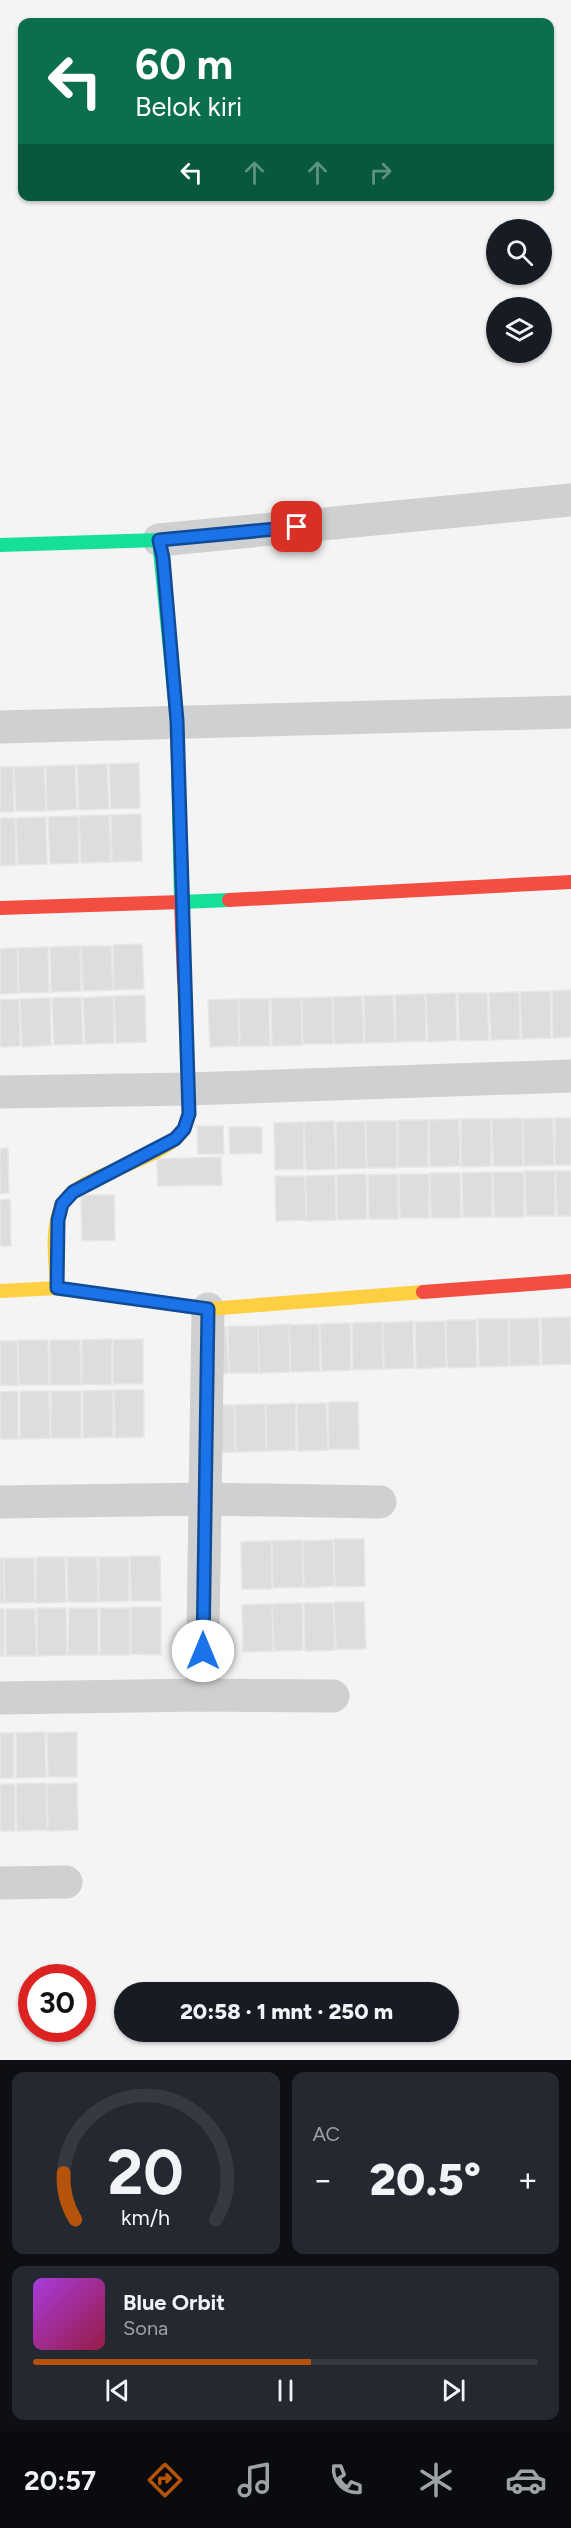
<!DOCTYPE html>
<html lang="id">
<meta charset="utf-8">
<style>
:root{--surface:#171b24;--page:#242831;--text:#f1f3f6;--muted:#9ea1a6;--line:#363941;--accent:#b45309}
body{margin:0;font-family:Figtree,sans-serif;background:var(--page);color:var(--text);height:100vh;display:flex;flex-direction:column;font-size:22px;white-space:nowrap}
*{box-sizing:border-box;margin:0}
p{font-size:20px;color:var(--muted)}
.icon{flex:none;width:33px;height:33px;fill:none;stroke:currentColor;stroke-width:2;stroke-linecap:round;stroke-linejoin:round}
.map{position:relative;height:2060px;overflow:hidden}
.drawer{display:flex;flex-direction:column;gap:12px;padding:12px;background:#0d0f14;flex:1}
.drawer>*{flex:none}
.banner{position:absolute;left:18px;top:18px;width:536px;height:183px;border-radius:12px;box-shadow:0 2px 4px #0004;background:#0b6e4f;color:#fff;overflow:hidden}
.controls{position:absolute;left:486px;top:219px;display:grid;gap:12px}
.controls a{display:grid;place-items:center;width:66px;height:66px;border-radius:50%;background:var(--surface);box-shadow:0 2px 4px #0004;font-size:30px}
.speed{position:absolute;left:18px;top:1964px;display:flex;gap:12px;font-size:30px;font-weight:700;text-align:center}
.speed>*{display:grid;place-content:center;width:78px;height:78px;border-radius:50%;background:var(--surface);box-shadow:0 2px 4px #0004;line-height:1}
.speed .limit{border:9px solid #d22;background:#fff;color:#111}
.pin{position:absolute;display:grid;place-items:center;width:51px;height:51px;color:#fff;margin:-26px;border-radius:12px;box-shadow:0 3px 9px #0006}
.me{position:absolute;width:66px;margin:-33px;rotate:0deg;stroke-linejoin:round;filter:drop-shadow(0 0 4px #0008)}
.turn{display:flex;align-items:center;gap:21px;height:126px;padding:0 18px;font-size:27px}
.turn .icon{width:78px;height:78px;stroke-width:2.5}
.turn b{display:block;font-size:42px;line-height:51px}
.lanes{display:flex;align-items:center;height:57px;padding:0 18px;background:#0003;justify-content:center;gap:30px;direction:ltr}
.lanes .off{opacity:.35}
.big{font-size:45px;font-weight:800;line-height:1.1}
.drawer .card{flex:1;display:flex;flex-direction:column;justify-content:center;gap:9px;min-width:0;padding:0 21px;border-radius:12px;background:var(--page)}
.drawer .dial{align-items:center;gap:0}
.dial svg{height:156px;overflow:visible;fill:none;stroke:var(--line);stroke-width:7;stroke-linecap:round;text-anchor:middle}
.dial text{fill:var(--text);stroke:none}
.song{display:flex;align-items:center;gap:18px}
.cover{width:72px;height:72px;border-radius:9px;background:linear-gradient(135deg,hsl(280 70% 55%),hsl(340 70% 35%))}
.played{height:6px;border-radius:3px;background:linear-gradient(90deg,var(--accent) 55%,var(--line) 55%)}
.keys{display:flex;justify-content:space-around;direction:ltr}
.heat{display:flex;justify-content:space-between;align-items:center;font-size:33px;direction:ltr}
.drawer .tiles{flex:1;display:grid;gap:12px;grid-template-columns:1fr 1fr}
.card:last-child{grid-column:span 2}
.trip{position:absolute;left:114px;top:1982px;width:345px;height:60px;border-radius:30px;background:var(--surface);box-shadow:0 2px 4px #0004;font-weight:800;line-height:60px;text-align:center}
.dock{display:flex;height:96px;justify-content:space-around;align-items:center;background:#090b0e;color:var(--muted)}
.dock .icon{width:42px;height:42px}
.dock .on{color:var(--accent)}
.dock b{font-size:27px;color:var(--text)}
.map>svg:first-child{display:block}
.building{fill:#ddddde;stroke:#e5e6e7;stroke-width:1.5}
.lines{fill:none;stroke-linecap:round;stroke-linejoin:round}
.street{stroke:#ced0d2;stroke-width:33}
.fast{stroke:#16e098;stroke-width:14}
.slow{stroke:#ffcf43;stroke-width:14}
.jam{stroke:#f24e42;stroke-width:14}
.route-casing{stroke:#114b97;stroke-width:15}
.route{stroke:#1a73e8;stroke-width:10}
</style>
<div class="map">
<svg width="571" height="2060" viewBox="0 0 571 2060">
<rect width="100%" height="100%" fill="#f4f4f4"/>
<g class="building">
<path d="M139,763L140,808L111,809L109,764Z"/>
<path d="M107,764L109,809L79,810L77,765Z"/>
<path d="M75,765L77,809L47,811L46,766Z"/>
<path d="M44,766L46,811H16L14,767Z"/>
<path d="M0,767H13L14,812H0Z"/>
<path d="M141,814L142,861L112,862L111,815Z"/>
<path d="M109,815L111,862L81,863L79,816Z"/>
<path d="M78,816L79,863L50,864L48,817Z"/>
<path d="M46,817L47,864L18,865L16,818Z"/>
<path d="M0,818H15L16,865L0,866Z"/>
<path d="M142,944L144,989L114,990L113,945Z"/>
<path d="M80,946L81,991L51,992L50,947Z"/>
<path d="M81,946H111L113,990L83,991Z"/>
<path d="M48,947L49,992L19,993L18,948Z"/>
<path d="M17,948L18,993L0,994V949Z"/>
<path d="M571,990V1037L553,1038L552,991Z"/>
<path d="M550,991L551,1038L522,1039L520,992Z"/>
<path d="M519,992L520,1039L491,1040L489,993Z"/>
<path d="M456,993L457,1040L428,1042L426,994Z"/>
<path d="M458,993H487L489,1040L459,1041Z"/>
<path d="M425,994L426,1041L396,1042L395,995Z"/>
<path d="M145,995L146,1042L116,1043L114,996Z"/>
<path d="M393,995L395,1042L365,1043L364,996Z"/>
<path d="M113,996L114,1043L85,1044L83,998Z"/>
<path d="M362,996L364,1043L334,1044L333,997Z"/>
<path d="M81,997L83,1044L54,1045L52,998Z"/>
<path d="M332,997L333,1044H303L302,998Z"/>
<path d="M50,998L51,1045L22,1047L20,999Z"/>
<path d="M271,998H301L302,1045L272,1046Z"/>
<path d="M19,999L20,1046L0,1047V1000Z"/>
<path d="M238,999L239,1046L210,1047L208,1000Z"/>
<path d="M239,999H269L270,1046H240Z"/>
<path d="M522,1118L523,1166H493L492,1119Z"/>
<path d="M553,1118L554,1165L524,1166L523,1119Z"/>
<rect x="555" y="1118" width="16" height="47"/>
<path d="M459,1119L460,1166L430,1167L429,1120Z"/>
<path d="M461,1119H491V1166L461,1167Z"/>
<rect x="398" y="1120" width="30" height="47"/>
<path d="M334,1121L336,1169L306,1170L304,1122Z"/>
<path d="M365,1121L366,1168L336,1169V1122Z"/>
<path d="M366,1121H397V1168H367Z"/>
<path d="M304,1122V1169L275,1170L274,1123Z"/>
<path d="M197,1126H223L224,1154H198Z"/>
<path d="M229,1127H262V1153L230,1154Z"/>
<path d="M8,1148L9,1193L0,1194V1149Z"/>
<path d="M221,1157L222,1185L158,1186L157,1159Z"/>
<path d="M525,1171H555V1216H526Z"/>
<path d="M556,1171H571V1216H557Z"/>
<path d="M492,1172V1217H463L462,1173Z"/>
<path d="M493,1172H524V1217H494Z"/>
<path d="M430,1173H460L461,1218H431Z"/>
<path d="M366,1174L367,1219L337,1220V1175Z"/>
<path d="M398,1174V1219H369L368,1175Z"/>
<path d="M399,1174H429V1218H400Z"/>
<path d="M335,1175L336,1220L306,1221V1176Z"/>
<path d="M275,1176H305L306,1220L276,1221Z"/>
<path d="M81,1195H114L115,1240L82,1241Z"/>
<path d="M10,1199L11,1246H0V1200Z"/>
<path d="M570,1317L571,1364L542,1365L541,1318Z"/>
<path d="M539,1318L540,1365L510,1366L509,1319Z"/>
<path d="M478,1319H508L509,1366L479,1367Z"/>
<path d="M446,1320H476L477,1367L447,1368Z"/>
<path d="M413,1321L414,1368L384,1369L383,1323Z"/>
<path d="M445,1321L446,1367L416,1369L415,1322Z"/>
<path d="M382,1322L383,1369L353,1370L352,1323Z"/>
<path d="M350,1323L351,1370L322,1371L320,1324Z"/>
<path d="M289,1324L290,1372L259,1373L258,1326Z"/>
<path d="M319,1324L320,1371L291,1372L289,1325Z"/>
<path d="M228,1326H258L259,1373H229Z"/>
<path d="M226,1327L229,1373L213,1374L210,1328Z"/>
<path d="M112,1339V1385L82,1384V1340Z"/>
<path d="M143,1339V1384H113V1340Z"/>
<path d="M18,1340H48L49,1385H19Z"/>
<path d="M50,1340H80L81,1385H50Z"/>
<path d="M0,1341H17L18,1386L0,1385Z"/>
<path d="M113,1390V1437L83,1438V1391Z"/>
<path d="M114,1390H144V1437L115,1438Z"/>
<path d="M18,1391V1439H0V1392Z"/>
<path d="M20,1391H49L50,1438L20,1439Z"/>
<rect x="51" y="1391" width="30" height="47"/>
<path d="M328,1402H358L359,1449H329Z"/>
<path d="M296,1403V1450L267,1451L266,1405Z"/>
<path d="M326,1403L328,1450L298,1451L297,1404Z"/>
<path d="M265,1404L266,1451L236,1452L235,1405Z"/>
<path d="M209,1405H234L235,1452L209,1453Z"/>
<path d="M334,1539H364L365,1586L335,1587Z"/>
<path d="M302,1540L303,1587L273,1588L272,1541Z"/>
<path d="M333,1540L334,1586L304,1588L303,1541Z"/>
<path d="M271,1541L272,1589H242L241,1542Z"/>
<path d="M130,1556H160L161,1601H131Z"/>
<path d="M36,1557H65L66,1602L36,1603Z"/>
<path d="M67,1557H97L98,1602H68Z"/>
<path d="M99,1557H129V1601L99,1602Z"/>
<path d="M0,1558H3L4,1603H0Z"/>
<path d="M4,1558H34L35,1602L5,1603Z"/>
<path d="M334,1602H364L366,1649H336Z"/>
<path d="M302,1603L303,1650L274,1651L272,1604Z"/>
<path d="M304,1603H333L335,1650L305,1651Z"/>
<path d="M272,1604L273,1651L243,1652L242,1605Z"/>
<path d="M131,1607H161V1655L131,1654Z"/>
<path d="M37,1608H66L67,1655L37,1656Z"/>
<path d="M69,1608H98V1655H68Z"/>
<rect x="100" y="1608" width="30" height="47"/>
<rect x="0" y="1609" width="4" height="47"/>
<path d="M6,1609H35L36,1656H6Z"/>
<path d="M45,1732L46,1777L16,1778V1733Z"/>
<path d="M77,1732V1777H48L47,1733Z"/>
<rect x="0" y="1733" width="14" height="45"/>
<path d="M46,1783L47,1830L17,1831L16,1784Z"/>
<path d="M77,1783L78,1830L48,1831L47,1784Z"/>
<rect x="0" y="1784" width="15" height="47"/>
</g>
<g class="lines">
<g class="street">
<path d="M159,540L571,500"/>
<path d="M0,727L571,712"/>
<path d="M0,1092L188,1089L571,1076"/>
<path d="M0,1502L204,1499L380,1502"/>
<path d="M202,1695L208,1309"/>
<path d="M0,1698L202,1695L333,1696"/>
<path d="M0,1883L66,1882"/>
</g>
<path class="fast" d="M0,545L159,540L177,721L181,902L229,900"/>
<g class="slow">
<path d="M57,1288C56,1262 50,1230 62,1205C77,1173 158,1164 183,1131C186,1127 187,1120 189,1114L184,981"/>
<path d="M0,1291L57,1288L208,1309L423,1292"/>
</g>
<g class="jam">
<path d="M229,900L571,882"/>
<path d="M0,908L181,902L184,981"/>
<path d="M423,1292L571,1281"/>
</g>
</g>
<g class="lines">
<g class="route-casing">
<path id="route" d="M203,1651L208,1309L57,1288L58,1220L62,1204L73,1192L175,1139L184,1129L189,1114L177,721L163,558L159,540L297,527"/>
</g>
<use href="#route" class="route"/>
</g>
</svg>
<div class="controls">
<a><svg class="icon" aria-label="search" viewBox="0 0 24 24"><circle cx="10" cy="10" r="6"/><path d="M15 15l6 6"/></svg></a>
<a><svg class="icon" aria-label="layers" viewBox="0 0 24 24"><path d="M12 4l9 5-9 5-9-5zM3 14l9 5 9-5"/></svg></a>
</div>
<div class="speed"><div class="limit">30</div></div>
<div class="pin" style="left:297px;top:527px;background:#d93025"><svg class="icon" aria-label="arrive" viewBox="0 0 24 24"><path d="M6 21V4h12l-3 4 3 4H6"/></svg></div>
<svg class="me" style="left:203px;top:1651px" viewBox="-20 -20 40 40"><circle r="19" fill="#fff"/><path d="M0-13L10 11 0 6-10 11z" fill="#1a73e8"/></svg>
<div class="trip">20:58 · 1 mnt · 250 m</div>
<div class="banner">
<div class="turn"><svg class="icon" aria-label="left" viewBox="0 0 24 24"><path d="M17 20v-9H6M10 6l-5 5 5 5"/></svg><div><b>60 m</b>Belok kiri</div></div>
<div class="lanes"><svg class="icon" aria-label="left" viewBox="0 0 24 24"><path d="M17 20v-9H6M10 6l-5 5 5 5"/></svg><svg class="icon off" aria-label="ahead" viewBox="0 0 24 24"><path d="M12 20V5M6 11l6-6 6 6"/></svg><svg class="icon off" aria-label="ahead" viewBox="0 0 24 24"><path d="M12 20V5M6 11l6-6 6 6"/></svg><svg class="icon off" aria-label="right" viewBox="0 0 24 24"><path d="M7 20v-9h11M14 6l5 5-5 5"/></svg></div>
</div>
</div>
<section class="drawer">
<div class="tiles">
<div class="card dial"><svg viewBox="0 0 100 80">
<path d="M14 69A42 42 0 1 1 86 69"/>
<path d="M14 69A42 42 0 0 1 8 45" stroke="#b45309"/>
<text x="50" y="56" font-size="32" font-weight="700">20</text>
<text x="50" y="72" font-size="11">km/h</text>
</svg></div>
<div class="card"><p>AC</p>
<div class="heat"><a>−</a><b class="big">20.5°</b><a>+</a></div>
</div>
<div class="card">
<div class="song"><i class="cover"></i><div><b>Blue Orbit</b><p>Sona</p></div></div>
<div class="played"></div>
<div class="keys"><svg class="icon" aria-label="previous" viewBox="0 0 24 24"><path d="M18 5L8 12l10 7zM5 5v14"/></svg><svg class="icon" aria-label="pause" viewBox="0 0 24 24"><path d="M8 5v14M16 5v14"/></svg><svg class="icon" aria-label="next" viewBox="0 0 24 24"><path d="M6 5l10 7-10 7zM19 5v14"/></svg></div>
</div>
</div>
</section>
<nav class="dock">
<b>20:57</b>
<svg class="icon on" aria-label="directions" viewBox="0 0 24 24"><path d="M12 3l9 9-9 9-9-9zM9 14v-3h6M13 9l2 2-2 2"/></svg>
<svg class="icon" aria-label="music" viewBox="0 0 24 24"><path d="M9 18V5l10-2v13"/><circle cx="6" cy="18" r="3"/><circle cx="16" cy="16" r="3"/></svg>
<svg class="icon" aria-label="phone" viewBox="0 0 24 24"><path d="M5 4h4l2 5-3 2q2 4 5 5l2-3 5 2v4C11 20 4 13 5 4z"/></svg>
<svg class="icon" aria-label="climate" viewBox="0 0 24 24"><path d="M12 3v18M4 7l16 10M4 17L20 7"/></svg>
<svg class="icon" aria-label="car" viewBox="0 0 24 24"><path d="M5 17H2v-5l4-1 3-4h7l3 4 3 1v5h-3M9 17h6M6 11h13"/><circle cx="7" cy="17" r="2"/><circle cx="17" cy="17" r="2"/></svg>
</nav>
